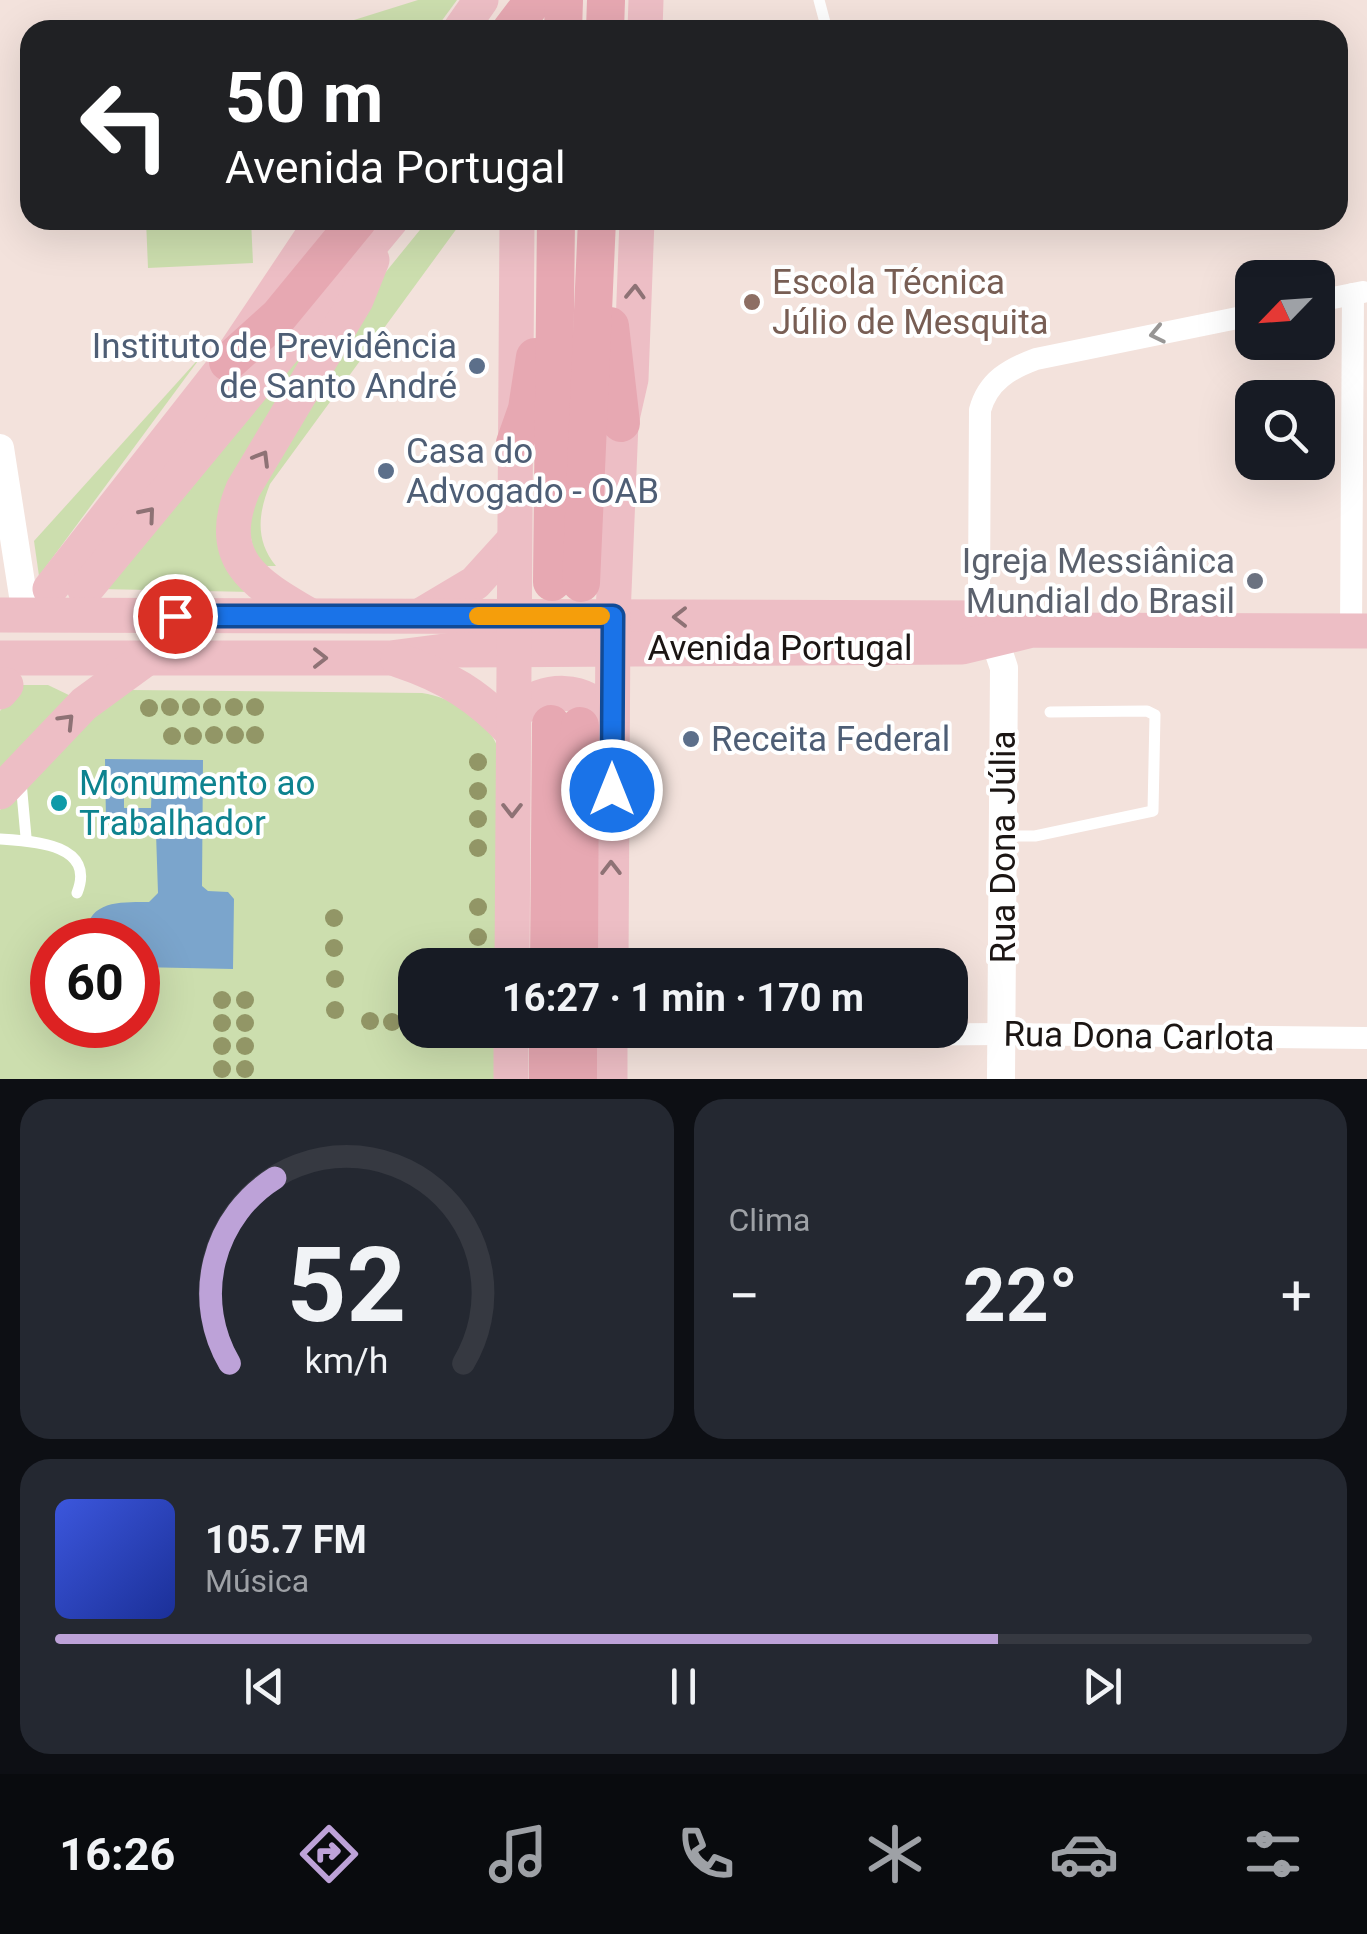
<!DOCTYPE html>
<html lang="pt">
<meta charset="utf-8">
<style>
:root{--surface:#171b24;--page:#242831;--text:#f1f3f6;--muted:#9ea1a6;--line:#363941;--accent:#bda2d8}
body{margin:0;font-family:Roboto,sans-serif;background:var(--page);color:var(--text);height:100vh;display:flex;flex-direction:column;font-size:38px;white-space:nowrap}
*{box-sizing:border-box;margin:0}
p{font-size:32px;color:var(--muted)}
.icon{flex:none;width:55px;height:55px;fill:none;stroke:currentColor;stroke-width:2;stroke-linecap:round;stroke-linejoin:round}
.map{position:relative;height:1079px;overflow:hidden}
.panel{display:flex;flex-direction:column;gap:20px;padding:20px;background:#0d0f14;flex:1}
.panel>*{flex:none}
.hud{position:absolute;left:20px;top:20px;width:1328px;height:210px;border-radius:30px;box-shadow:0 10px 40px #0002;background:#202124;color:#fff;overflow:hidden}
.needle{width:65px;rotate:245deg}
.controls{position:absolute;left:1235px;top:260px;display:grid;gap:20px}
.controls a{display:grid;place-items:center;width:100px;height:100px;border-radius:20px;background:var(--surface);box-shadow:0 10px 40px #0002;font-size:50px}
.speed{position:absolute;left:30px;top:918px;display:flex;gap:20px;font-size:50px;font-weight:700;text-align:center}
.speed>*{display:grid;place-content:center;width:130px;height:130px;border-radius:50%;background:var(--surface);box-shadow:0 10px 40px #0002;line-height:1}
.speed .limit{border:15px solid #d22;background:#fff;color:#111}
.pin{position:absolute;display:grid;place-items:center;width:85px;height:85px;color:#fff;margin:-42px;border:5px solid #fff;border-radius:50%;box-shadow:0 2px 10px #0007}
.me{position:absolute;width:110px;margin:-55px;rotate:0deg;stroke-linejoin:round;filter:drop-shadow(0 0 8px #0008)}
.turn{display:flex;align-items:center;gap:35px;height:210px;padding:0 40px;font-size:45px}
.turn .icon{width:130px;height:130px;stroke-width:2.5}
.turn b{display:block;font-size:70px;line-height:85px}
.big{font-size:75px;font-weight:700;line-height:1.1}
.panel .card{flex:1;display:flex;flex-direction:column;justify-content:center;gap:15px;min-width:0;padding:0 35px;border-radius:30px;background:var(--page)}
.panel .dial{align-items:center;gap:0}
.dial svg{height:260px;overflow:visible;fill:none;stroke:var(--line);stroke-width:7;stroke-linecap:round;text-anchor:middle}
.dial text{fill:var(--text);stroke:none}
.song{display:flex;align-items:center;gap:30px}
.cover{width:120px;height:120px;border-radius:15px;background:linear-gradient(135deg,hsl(230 70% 55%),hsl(230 70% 35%))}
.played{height:10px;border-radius:5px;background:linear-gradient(90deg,var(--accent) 75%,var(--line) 75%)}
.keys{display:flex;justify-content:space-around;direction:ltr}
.heat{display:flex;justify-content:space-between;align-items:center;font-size:55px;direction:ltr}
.panel .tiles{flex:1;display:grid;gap:20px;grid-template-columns:1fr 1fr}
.card:last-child{grid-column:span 2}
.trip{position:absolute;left:398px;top:948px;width:570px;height:100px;border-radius:30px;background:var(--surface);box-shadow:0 10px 40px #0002;font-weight:700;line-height:100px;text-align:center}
.menu{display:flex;height:160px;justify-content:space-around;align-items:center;background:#090b0e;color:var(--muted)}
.menu .icon{width:70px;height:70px}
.menu .on{color:var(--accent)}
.menu b{font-size:45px;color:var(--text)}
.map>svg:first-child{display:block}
.green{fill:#ccdeae;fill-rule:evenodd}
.water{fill:#7ba5cc;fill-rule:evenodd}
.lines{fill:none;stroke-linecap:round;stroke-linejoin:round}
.service{stroke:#fff;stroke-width:11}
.minor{stroke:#fff;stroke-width:22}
.tertiary{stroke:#fff;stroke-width:28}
.primary{stroke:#edbec5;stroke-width:35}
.trunk{stroke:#e7a8b2;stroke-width:38}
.tree{fill:#929666}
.oneway{stroke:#8e7275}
.oneway2{stroke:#989695}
.route-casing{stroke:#114b97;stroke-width:25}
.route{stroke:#1a73e8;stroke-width:18}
.slow{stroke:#f59e0b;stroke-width:18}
.education-dot{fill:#8d6e63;stroke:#fff;stroke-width:4}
.service-dot{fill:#5c6f8a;stroke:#fff;stroke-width:4}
.worship-dot{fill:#6b7280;stroke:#fff;stroke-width:4}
.culture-dot{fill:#0f9aa8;stroke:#fff;stroke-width:4}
.labels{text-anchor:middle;stroke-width:8;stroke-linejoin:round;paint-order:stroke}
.education-label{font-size:35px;fill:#785e54;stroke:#fff;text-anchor:start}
.service-label{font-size:35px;fill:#4e5e75;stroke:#fff;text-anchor:start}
.worship-label{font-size:35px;fill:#5b616d;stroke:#fff;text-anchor:end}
.street-label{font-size:35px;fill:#1b1513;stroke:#fff}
.culture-label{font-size:35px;fill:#0d838f;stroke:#fff;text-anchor:start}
</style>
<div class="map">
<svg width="1367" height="1079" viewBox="0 0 1367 1079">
<rect width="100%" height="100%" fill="#f3e2dc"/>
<g class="green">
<path d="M418,0H457L435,30H322Z"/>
<path d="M146,220H251L253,263L148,268Z"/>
<path d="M428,220H463L270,484C258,514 255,540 276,566H257L246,515L372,289Z"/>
<path d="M338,304L230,496L253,592L99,589Z"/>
<path d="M203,354L39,576L34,541Z"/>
<path d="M21,685H48L75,698L0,777V711Z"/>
<path d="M131,690L422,693C453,698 487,718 498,748L499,965H415V1030H499L498,1079H0V810L92,713ZM52,940H138V1025H52Z"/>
</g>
<path class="water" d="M105,759L203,760L202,886L208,891L228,892L234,899L233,969L138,967V940H86C85,900 119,902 149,902L158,893L156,833L118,830L106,821ZM124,779L152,780L151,808H124Z"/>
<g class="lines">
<g class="service">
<path d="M819,0L827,30"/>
<path d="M21,782L26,837"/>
<path d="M1003,836H1035L1153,811L1155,715L1147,711L1050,712"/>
<path d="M0,839C30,841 97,843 77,893"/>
</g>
<g class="minor">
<path d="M1318,301L1363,292"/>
<path d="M988,618L979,591L980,410C988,381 1009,369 1036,359L1252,315"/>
<path d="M1351,631L1353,294"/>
<path d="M610,1037L1002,1034L1367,1038"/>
</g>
<g class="tertiary">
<path d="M0,448L26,615"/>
<path d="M989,623L1004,668L1001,1079"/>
</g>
<g class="primary">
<path d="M460,30L481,0"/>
<path d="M645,30L646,0"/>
<path d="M50,589L228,362L323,220"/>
<path d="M85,590L391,220"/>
<path d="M423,614L475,583L514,540"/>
<path d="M0,615L988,618L1023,627"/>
<path d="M309,615C254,583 214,559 243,489L356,300L372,260"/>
<path d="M0,658H390L452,650L962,647L1032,630L1367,631"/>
<path d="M398,660C446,676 479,696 513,733"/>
<path d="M0,692L6,685"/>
<path d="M513,714C545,686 584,685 612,720"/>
<path d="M0,792L84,704L147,658"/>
<path d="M512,965L517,220"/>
<path d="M611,965L613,616L621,423L631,379L637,220"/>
<path d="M511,1079V1030"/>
<path d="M610,1079V1030"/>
</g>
<g class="trunk">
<path d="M511,30L534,0"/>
<path d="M563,30L564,0"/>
<path d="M605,30L606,0"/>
<path d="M610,326L621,423"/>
<path d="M228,362L279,316L358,220"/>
<path d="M515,443L527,409L535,357"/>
<path d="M552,582L556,220"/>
<path d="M581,583L597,220"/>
<path d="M549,965L551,724"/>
<path d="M579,965L580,726"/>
<path d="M548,1079V1030"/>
<path d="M578,1079V1030"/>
</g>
</g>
<g class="tree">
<circle cx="170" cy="707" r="9"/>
<circle cx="191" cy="707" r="9"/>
<circle cx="212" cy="707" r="9"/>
<circle cx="234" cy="707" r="9"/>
<circle cx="255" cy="707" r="9"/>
<circle cx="149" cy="708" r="9"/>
<circle cx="214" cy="735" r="9"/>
<circle cx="235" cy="735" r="9"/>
<circle cx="255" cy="735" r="9"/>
<circle cx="172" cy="736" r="9"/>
<circle cx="193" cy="736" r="9"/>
<circle cx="478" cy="762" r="9"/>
<circle cx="478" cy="791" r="9"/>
<circle cx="478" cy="819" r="9"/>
<circle cx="478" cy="848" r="9"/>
<circle cx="478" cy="907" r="9"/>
<circle cx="334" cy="918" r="9"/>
<circle cx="478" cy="937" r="9"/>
<circle cx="334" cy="948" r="9"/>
<circle cx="335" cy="979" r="9"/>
<circle cx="222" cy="1000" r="9"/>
<circle cx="245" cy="1000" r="9"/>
<circle cx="335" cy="1010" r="9"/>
<circle cx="370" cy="1021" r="9"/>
<circle cx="392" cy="1022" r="9"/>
<circle cx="222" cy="1023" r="9"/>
<circle cx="245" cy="1023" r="9"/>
<circle cx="222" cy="1046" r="9"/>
<circle cx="245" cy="1046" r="9"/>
<circle cx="222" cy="1069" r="9"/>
<circle cx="245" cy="1069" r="9"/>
</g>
<defs><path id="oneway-chevron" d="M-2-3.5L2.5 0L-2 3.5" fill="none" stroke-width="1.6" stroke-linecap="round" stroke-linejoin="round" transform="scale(2.5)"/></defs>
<g class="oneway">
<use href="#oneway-chevron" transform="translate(635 292) rotate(-88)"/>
<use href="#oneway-chevron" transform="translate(262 458) rotate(-59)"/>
<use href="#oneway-chevron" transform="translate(148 514) rotate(-50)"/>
<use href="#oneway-chevron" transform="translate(680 617) rotate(-180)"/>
<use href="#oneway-chevron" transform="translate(320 658)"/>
<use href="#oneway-chevron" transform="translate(67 721) rotate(-46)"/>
<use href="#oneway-chevron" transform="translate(512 810) rotate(90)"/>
<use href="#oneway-chevron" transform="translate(611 868) rotate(-90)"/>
</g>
<use class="oneway2" href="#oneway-chevron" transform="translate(1157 334) rotate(168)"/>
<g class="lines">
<g class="route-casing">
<path id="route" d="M175,616H613L612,790"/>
</g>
<use href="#route" class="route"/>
<path class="slow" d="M478,616H601"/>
</g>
<circle class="education-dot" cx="752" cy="302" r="10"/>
<g class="service-dot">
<circle cx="477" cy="366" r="10"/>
<circle cx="386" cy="471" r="10"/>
<circle cx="691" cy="739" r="10"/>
</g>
<circle class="worship-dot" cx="1255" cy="581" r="10"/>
<circle class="culture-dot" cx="59" cy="803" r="10"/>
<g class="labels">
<g class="education-label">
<text x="772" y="294">Escola Técnica<tspan x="772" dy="40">Júlio de Mesquita</tspan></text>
</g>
<g class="service-label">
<text x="457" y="358" text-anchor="end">Instituto de Previdência<tspan x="457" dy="40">de Santo André</tspan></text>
<text x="406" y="463">Casa do<tspan x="406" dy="40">Advogado - OAB</tspan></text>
<text x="711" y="751">Receita Federal</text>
</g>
<g class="worship-label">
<text x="1235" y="573">Igreja Messiânica<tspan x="1235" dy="40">Mundial do Brasil</tspan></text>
</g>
<g class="street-label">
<text x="780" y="660">Avenida Portugal</text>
<text transform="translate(1003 847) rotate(-90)" y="12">Rua Dona Júlia</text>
<text transform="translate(1139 1036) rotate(1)" y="12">Rua Dona Carlota</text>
</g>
<g class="culture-label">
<text x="79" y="795">Monumento ao<tspan x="79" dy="40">Trabalhador</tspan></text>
</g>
</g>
</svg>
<div class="controls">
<a><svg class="needle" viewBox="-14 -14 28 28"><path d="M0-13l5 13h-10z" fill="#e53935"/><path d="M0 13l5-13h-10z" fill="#9ea1a6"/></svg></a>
<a><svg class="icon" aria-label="search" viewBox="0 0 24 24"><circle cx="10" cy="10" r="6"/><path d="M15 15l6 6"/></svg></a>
</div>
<div class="speed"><div class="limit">60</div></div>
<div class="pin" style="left:175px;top:616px;background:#d93025"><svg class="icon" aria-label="arrive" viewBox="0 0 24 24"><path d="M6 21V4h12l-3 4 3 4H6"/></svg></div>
<svg class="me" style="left:612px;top:790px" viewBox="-20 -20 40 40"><circle r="17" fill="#1a73e8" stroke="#fff" stroke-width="3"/><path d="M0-11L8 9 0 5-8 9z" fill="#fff"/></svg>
<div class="trip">16:27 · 1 min · 170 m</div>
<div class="hud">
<div class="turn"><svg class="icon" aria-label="left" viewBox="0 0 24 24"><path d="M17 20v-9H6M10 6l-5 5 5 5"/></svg><div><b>50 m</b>Avenida Portugal</div></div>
</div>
</div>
<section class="panel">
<div class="tiles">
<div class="card dial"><svg viewBox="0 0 100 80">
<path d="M14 69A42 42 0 1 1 86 69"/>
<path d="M14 69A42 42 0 0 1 28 12" stroke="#bda2d8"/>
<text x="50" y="56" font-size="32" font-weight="700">52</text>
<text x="50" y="72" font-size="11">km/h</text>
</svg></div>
<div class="card"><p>Clima</p>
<div class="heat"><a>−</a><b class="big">22°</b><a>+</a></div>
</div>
<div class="card">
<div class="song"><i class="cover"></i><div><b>105.7 FM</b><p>Música</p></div></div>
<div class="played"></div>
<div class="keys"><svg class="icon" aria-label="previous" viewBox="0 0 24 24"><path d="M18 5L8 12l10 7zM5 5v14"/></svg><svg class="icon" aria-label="pause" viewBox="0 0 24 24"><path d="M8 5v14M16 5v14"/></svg><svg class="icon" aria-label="next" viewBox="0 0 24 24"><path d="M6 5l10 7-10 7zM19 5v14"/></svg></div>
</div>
</div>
</section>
<nav class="menu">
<b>16:26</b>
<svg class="icon on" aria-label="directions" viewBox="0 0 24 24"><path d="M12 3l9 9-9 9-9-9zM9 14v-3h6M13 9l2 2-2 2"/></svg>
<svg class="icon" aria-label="music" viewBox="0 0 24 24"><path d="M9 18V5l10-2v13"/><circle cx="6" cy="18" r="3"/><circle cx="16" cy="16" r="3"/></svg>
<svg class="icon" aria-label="phone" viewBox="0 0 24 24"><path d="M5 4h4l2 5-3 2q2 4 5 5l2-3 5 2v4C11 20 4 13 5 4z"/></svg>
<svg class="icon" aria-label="climate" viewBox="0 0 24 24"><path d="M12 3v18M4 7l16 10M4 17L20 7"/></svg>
<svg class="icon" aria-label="car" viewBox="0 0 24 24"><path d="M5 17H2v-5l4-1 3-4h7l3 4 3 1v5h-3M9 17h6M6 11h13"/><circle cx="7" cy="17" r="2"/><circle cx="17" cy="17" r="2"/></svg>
<svg class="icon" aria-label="filters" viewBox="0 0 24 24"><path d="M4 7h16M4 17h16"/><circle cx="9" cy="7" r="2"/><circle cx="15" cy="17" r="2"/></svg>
</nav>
